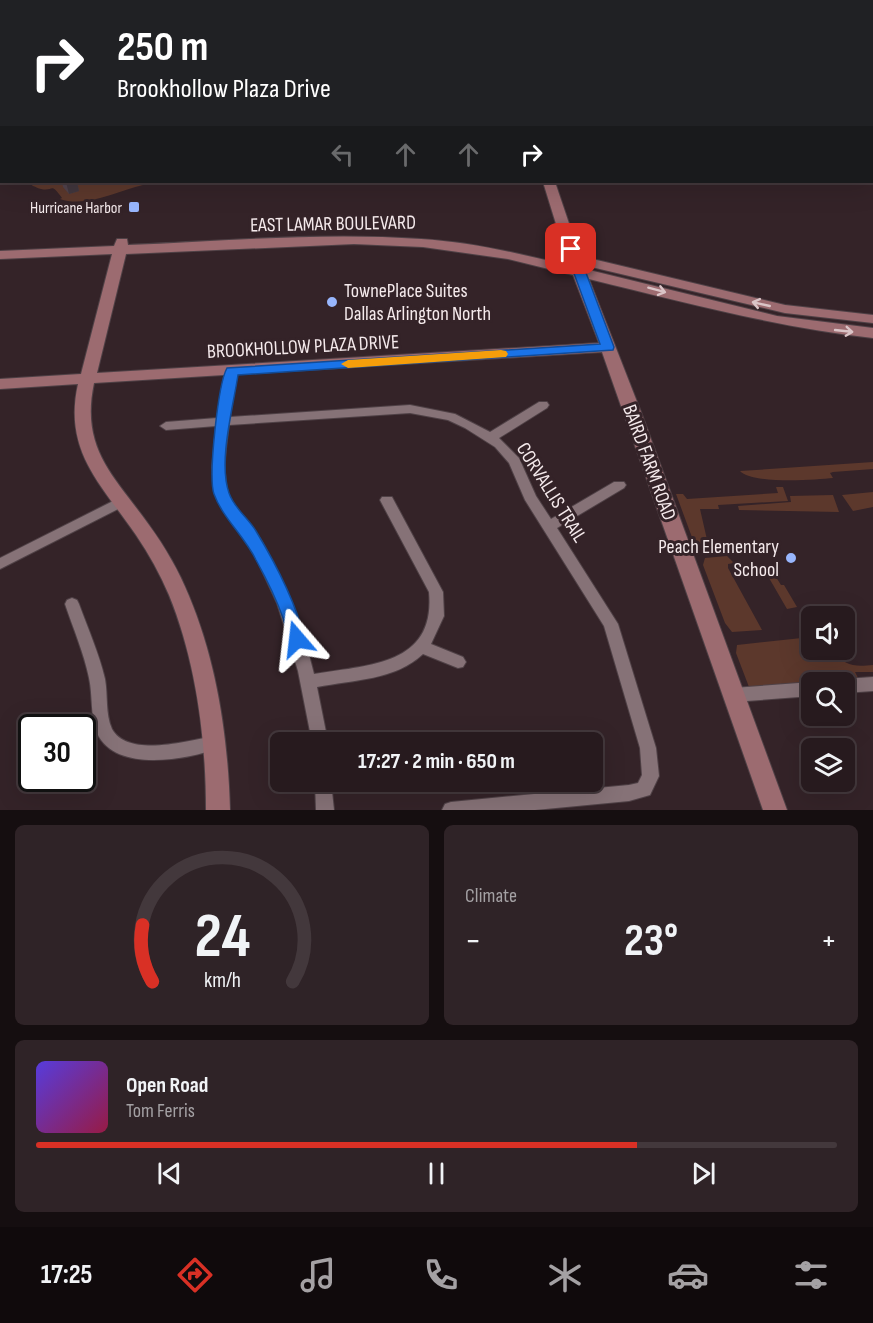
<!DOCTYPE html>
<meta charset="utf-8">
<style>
:root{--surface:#271a1e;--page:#2f2327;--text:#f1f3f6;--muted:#a4a1a4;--line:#43383c;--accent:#d93025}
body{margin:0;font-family:"Sofia Sans Condensed",sans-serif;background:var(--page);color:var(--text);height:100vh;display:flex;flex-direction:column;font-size:22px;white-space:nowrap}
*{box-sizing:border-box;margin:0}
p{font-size:20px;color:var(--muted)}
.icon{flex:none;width:33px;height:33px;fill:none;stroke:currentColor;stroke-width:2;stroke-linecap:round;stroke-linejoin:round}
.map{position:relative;height:810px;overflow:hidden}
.sheet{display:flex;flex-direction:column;gap:15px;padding:15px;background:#150e10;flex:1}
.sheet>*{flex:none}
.top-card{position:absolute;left:0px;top:0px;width:873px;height:183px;box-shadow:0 6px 24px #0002,0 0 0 2px var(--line);background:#202124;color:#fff;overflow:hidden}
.tools{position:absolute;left:801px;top:606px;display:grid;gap:12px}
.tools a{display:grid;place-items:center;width:54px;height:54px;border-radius:9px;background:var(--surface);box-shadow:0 6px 24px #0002,0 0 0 2px var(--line);font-size:30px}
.speed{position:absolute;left:18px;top:714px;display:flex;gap:12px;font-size:30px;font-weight:700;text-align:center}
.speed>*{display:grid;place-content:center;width:78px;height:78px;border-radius:50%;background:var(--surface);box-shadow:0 6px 24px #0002,0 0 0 2px var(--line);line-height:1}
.speed .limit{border:3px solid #111;border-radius:9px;background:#fff;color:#111}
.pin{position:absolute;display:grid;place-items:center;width:51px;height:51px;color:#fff;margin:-26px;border-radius:12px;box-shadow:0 3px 9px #0006}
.me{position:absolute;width:66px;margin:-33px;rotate:343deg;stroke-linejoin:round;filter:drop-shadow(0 0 4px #0008)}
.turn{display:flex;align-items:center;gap:21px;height:126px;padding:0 18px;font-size:27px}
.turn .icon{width:78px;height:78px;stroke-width:2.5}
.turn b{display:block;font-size:42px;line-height:51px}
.lanes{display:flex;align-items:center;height:57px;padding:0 18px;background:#0003;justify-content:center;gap:30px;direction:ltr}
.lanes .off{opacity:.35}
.big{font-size:45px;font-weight:700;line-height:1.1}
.sheet .tile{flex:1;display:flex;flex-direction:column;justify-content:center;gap:9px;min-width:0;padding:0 21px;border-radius:9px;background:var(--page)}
.sheet .dial{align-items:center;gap:0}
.dial svg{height:156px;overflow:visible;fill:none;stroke:var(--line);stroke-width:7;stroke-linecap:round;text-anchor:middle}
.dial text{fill:var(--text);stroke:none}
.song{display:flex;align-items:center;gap:18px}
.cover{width:72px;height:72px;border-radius:9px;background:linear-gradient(135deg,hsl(250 70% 55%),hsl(340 70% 35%))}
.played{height:6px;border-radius:3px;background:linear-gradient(90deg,var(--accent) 75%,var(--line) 75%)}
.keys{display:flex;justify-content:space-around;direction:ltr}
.heat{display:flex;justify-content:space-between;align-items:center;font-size:33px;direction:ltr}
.sheet .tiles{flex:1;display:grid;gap:15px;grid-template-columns:1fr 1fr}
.tile:last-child{grid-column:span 2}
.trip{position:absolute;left:270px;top:732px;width:333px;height:60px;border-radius:9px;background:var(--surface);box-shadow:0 6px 24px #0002,0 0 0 2px var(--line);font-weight:700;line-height:60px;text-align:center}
.tab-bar{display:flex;height:96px;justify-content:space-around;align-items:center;background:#100a0c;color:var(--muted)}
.tab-bar .icon{width:42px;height:42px}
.tab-bar .selected{color:var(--accent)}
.tab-bar b{font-size:27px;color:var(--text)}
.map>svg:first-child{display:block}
.green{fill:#5c382c}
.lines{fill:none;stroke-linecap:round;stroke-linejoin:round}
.street-casing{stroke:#4f4146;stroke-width:2}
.secondary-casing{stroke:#4f4146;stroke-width:2}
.highway-casing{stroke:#4f4146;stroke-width:1}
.street{fill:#867277;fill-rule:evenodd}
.secondary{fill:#9c6b70;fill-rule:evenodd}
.highway{fill:#d05c61;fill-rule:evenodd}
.wall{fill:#50424b}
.shaded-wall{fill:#41363d}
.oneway{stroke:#dac4c7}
.route{fill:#1a73e8;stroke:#114b97;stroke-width:1.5}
.slow{fill:#f59e0b}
.poi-dot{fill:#98b6fd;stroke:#342328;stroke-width:2}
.labels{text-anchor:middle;stroke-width:6;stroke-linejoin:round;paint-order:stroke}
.far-poi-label{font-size:16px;fill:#f5eaec;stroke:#342328;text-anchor:end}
.street-label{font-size:20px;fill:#f5eaec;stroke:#342328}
.poi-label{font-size:20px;fill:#f5eaec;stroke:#342328;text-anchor:start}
</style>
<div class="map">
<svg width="873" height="810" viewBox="0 0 873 810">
<rect width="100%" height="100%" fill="#342328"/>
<g class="green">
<path d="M26,182H205C185,183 163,181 143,185C118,191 86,208 60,199L62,198C50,181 54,192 41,189C36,188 30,184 26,182Z"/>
<path d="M873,462V469L833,472L830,473L833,478C814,480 751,484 740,471Z"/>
<path d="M776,487H783L788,501L718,505L719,509H700L708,544L703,545L693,540L676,494H683L687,499L778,493Z"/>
<path d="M873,492V507L853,511L842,495Z"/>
<path d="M833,495L839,512L739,510L738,506L791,502L790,496Z"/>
<path d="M727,556L734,563L728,564V568L762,630L732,632L725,623L703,565L705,558Z"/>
<path d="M773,570L777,573L774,574L781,585H784L797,607L787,609L765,571Z"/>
<path d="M811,637L812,650H833C844,666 854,667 873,665V672H855L859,680L749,687L736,653L737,645Z"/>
</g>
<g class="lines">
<g class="street-casing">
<g id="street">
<path d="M231,367L237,371L230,417L410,405L455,414L490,432L539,402H547L549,405L547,408L499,438L519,458L536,496L551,519L614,482H624L626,485L624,488L557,528L618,624L656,748L659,776L650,795L629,801L535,810H442L445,804L451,802L629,785L638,783L642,775L640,748L604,626L525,500L509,463L495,447L465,428L448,420L410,413L229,425C226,447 222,472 228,493C234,512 253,526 262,542C285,584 303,628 314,674C367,665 436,666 429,592L380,500L382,497H392L443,592L444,616L431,644L463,657L466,662L463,667L458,668L423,654C396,680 353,680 317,687L328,742H312L298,671L277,603L250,545L225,513L215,494L212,467L216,426L166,430L160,426L166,422L217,418L225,371Z"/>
<path d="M121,497L126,499L128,502L126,505L0,569V558Z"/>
<path d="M72,598L77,600L79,604C88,629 99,653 105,679C108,695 105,714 112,729C128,758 188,741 213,736L219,738L221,743L219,748C186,760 115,773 97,733C90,715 93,696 89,678C84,653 73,628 65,604L67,600Z"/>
<path d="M873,677V691L844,693V682H838L844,679Z"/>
<path d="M812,682V696L733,702L727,700L725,695L727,690L733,688Z"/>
<path d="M315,782H331L334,810H316Z"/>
</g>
</g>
<g class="secondary-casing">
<g id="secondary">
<path d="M79,0H89L79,2Z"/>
<rect x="462" y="0" width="10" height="2"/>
<path d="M475,0H485V2H476Z"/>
<path d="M724,0H734V2H725Z"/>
<rect x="872" y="12" width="1" height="6"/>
<rect x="0" y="45" width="2" height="6"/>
<rect x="0" y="58" width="2" height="6"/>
<rect x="0" y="95" width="2" height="6"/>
<path d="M543,182H555L580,256L785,305L873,315V323L785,313L583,265L585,269L777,316L873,328V338C776,327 683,302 589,279L641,412L787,810H763L602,352L94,383C80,449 114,476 149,525C165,547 179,571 189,596C217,663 228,738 230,810H206C206,739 196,661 169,595C160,574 149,554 136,535C101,484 63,451 78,384L0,389V379L81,374L112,254L0,259V251L114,246L117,239H127L128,245C225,241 324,232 421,239C471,242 521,254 570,266L568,262L548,257L546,254L553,250L565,253ZM354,244L423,247L508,259L573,275L599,343L97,373L126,254Z"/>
</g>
</g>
<g class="highway-casing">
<g id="highway">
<rect x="872" y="21" width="1" height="8"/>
<rect x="872" y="52" width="1" height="8"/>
<rect x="0" y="63" width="2" height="8"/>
<path d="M0,84H2L0,93Z"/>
</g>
</g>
<use href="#street" class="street"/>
<use href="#secondary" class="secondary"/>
<use href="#highway" class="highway"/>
</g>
<g class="wall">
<path d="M767,0H799L798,2H768Z"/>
<path d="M822,0H864L863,2H824Z"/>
<path d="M62,182H77L79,191L69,194L63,187Z"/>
</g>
<g class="shaded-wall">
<path d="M66,182H77L79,191L69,194Z"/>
<path d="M104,182H114L105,184Z"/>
<path d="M129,182H141L130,185Z"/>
</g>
<defs><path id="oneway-shaft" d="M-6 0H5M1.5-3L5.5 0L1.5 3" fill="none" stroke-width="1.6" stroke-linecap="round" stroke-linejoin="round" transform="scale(1.5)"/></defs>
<g class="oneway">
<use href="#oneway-shaft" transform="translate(657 290) rotate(15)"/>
<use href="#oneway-shaft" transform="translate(761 304) rotate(-167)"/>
<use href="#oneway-shaft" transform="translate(844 331) rotate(6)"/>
</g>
<path class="route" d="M571,246L577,249L614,347L613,350L238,375C233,408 218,462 229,493C234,508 248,518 256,531C276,564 295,601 305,639L303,644L297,646L291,644C286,636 286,627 283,618C276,598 266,578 256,560C245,537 222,517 214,494C208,477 218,384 227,368L600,344L565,249Z"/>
<path class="slow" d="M501,350L506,351L508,354L506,357L348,368L341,364L348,360Z"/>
<g class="poi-dot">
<rect x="128" y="201" width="12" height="12" rx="3"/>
<circle cx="332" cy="302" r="6"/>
<circle cx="791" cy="558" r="6"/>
</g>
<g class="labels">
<g class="far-poi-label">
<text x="122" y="213">Hurricane Harbor</text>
</g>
<g class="street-label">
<text transform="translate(333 223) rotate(-1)" y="7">EAST LAMAR BOULEVARD</text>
<text transform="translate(303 346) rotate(-3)" y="7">BROOKHOLLOW PLAZA DRIVE</text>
<text transform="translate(650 462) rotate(70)" y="7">BAIRD FARM ROAD</text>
<text transform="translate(552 492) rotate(58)" y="7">CORVALLIS TRAIL</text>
</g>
<g class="poi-label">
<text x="344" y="297">TownePlace Suites<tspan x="344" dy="23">Dallas Arlington North</tspan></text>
<text x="779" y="553" text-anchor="end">Peach Elementary<tspan x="779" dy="23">School</tspan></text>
</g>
</g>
</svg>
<div class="tools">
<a><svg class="icon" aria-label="sound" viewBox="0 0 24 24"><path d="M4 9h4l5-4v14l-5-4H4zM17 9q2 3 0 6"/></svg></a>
<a><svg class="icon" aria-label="search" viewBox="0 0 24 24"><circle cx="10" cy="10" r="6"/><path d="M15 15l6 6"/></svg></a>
<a><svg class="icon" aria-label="layers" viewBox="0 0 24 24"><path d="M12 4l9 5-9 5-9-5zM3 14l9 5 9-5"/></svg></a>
</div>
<div class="speed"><div class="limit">30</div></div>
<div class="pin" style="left:571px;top:249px;background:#d93025"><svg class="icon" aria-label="arrive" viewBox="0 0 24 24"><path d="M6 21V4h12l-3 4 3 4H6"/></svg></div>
<svg class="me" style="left:297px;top:639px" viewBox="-20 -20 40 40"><path d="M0-17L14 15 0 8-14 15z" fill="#1a73e8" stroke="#fff" stroke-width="4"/></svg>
<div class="trip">17:27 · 2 min · 650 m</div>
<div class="top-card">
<div class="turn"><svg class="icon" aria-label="right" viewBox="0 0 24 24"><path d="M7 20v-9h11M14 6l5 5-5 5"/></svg><div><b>250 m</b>Brookhollow Plaza Drive</div></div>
<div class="lanes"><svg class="icon off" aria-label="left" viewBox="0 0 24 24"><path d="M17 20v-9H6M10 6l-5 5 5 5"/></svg><svg class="icon off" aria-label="ahead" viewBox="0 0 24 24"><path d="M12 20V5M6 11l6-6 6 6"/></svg><svg class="icon off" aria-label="ahead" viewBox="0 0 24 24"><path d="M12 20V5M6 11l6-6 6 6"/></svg><svg class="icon" aria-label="right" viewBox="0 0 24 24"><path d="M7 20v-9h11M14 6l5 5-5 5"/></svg></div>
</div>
</div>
<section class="sheet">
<div class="tiles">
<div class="tile dial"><svg viewBox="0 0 100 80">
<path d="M14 69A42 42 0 1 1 86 69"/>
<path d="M14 69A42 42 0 0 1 9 40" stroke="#d93025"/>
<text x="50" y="56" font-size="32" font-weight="700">24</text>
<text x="50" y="72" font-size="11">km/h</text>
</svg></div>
<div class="tile"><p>Climate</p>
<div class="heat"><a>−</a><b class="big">23°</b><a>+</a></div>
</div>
<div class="tile">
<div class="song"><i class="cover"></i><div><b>Open Road</b><p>Tom Ferris</p></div></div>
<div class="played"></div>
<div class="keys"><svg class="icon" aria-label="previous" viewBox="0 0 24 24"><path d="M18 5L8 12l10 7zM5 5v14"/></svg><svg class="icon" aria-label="pause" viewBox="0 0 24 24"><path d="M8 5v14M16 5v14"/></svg><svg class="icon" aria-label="next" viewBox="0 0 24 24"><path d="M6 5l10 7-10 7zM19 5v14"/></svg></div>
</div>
</div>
</section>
<nav class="tab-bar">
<b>17:25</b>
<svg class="icon selected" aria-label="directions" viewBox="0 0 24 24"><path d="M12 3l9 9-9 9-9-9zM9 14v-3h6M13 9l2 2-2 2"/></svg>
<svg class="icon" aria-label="music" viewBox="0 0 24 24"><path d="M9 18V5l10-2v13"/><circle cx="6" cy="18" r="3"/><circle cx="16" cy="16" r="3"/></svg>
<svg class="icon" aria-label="phone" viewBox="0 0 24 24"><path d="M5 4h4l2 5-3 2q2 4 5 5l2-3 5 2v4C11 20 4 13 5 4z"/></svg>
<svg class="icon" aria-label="climate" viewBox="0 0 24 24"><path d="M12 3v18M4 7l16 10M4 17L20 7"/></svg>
<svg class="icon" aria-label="car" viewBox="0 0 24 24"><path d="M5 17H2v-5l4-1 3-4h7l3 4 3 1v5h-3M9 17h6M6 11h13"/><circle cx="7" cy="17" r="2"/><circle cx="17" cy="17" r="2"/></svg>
<svg class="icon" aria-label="filters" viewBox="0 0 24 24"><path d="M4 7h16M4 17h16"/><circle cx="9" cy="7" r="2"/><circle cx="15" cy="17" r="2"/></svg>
</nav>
